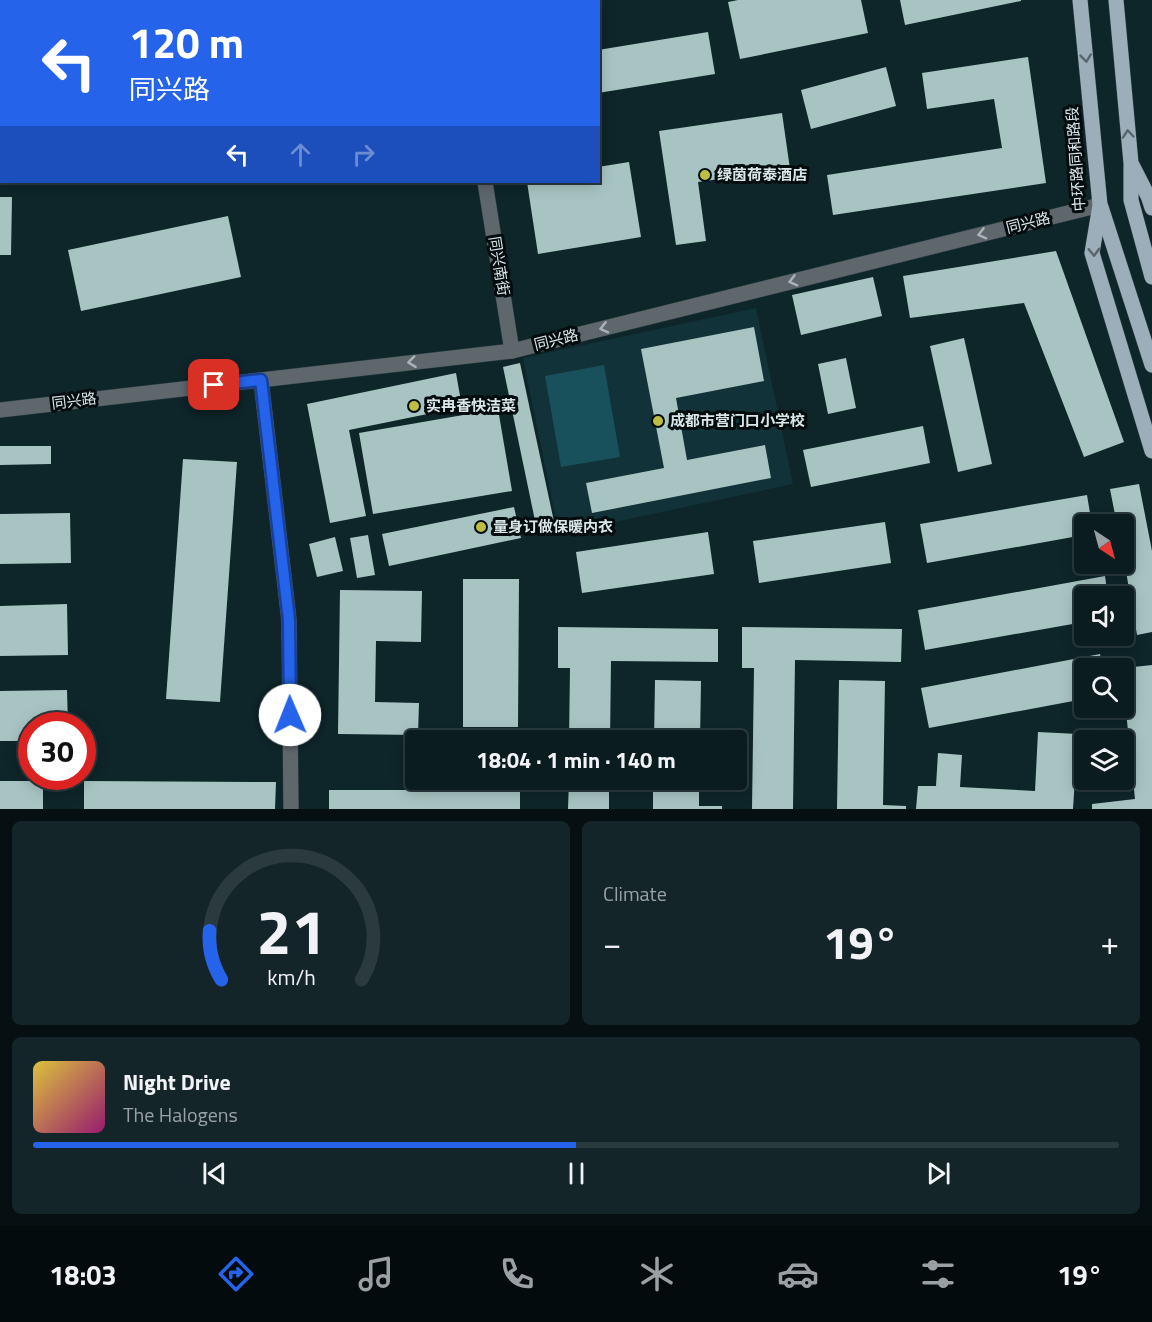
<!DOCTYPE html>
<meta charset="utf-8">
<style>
:root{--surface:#0a1c20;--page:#132529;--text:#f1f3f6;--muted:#99a1a5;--line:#2a3a3e;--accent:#2563eb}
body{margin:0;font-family:"Titillium Web","Noto Sans SC",sans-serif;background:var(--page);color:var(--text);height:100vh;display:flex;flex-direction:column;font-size:22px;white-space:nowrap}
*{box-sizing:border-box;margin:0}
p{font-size:20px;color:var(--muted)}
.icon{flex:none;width:33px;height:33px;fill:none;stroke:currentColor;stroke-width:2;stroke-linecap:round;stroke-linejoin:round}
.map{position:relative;height:809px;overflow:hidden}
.sheet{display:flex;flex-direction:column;gap:12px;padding:12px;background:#060f12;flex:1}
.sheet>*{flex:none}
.guide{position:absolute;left:0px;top:0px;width:600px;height:183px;box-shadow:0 3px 15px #0003,0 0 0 2px var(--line);background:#2563eb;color:#fff;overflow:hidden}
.needle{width:39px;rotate:144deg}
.tools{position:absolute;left:1074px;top:514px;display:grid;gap:12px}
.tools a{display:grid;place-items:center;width:60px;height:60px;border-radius:6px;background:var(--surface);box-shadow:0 3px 15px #0003,0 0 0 2px var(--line);font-size:30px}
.speed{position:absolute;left:18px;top:712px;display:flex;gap:12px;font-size:30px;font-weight:700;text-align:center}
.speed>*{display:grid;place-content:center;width:78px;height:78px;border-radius:50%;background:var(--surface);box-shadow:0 3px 15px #0003,0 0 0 2px var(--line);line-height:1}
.speed .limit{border:9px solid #d22;background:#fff;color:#111}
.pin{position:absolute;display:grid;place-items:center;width:51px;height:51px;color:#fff;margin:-26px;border-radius:12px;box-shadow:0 3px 9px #0006}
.me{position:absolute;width:66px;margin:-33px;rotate:359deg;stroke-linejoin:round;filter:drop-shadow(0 0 4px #0008)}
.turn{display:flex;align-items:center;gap:21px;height:126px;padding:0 30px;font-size:27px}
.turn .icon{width:78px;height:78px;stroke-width:2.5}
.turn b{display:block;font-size:42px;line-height:51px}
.lanes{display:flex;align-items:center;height:57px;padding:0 30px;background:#0003;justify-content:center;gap:30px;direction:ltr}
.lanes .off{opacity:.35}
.big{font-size:45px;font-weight:700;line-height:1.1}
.sheet .widget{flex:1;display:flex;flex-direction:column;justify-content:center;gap:9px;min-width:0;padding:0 21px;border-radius:9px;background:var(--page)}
.sheet .dial{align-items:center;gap:0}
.dial svg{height:156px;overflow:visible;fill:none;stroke:var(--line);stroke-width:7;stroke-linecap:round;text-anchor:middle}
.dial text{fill:var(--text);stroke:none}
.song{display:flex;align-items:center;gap:18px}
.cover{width:72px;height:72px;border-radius:9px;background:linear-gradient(135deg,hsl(50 70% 55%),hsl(320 70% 35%))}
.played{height:6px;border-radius:3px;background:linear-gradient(90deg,var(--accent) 50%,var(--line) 50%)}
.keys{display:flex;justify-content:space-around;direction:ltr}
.heat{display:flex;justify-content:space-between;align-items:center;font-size:33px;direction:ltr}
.sheet .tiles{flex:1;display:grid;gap:12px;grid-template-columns:1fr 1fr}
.widget:last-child{grid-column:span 2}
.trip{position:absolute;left:405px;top:730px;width:342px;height:60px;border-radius:6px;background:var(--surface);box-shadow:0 3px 15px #0003,0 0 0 2px var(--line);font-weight:700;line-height:60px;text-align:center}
.dock{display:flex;height:96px;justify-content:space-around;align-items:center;background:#040b0d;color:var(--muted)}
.dock .icon{width:42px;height:42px}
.dock .on{color:var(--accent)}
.dock b{font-size:27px;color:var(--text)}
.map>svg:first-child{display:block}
.built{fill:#113239}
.green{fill:#18515c}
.building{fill:#a8c4c2}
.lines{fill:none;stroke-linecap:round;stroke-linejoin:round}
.minor-casing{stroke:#2b4045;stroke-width:16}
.primary-casing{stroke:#2b4045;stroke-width:16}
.minor{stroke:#5e676c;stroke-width:15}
.primary{stroke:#9caeb9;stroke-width:15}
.oneway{stroke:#58656c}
.oneway2{stroke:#a8b4b8}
.route-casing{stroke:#184099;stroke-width:15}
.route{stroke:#2563eb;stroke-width:10}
.poi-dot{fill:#bdbf43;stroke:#040c0e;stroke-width:2}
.labels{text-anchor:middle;stroke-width:6;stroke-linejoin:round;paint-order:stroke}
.street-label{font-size:15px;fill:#dae7ea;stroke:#040c0e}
.poi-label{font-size:15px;font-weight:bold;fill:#dae7ea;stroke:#040c0e;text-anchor:start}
</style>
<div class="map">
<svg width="1152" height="809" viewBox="0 0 1152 809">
<rect width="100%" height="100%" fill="#0e252a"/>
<path class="built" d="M756,308L793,484L559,534L523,358Z"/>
<path class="green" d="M604,365L620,457L561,467L545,376Z"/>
<g class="building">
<path d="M738,0H861L868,33L740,59L728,2Z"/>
<path d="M900,0H1021V1L905,25Z"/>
<path d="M708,32L715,74L598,93V50Z"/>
<path d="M1028,57L1046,183L833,215L827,175L1002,148L994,99L927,109L922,73Z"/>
<path d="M886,67L896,106L811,129L801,90Z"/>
<path d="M782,113L790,169L698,182L706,241L676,245L659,131Z"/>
<path d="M629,162L641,237L538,254L527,182H598V167Z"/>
<path d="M0,197H12L11,255H0Z"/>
<path d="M228,216L241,277L81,311L68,250Z"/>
<path d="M1056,251L1124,442L1084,457L1024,303L910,318L903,276Z"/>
<path d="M873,277L882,316L801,335L792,295Z"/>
<path d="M754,327L764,381L676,398L687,460L765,445L771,478L592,513L586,483L664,468L641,349Z"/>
<path d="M964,338L992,464L958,472L930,346Z"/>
<path d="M846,358L856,408L828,414L818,364Z"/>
<path d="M520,363L556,531L538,535L503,367Z"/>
<path d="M456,373L462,407L349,430L366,516L330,523L307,404Z"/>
<path d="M498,409L512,491L373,514L359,433Z"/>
<path d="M923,426L930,463L811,487L803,450Z"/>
<path d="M0,446H51V464L0,465Z"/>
<path d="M183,459L237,462L220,702L166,699Z"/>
<path d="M1139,484L1152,551V632L1137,635L1124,560V525H1117L1110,489Z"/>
<path d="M1087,495L1092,525H1084V535L927,563L920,524Z"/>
<path d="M514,507L521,538L389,566L382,534Z"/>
<path d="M70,513L71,563L0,564V514Z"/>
<path d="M885,522L891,563L759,583L753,541Z"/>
<path d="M708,532L714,574L582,593L576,552Z"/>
<path d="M368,535L375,575L357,578L350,538Z"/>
<path d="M335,537L343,571L317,577L309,544Z"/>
<path d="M1105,576L1108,597H1084V622L925,650L918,610Z"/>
<path d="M463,579H519L518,727H463Z"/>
<path d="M340,590L422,591L421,642L376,641L375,702L419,703L418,735L338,734Z"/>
<path d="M67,604L68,655L0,656V606Z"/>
<path d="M558,627L718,629V662L611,661L610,741H569L570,668H558Z"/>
<path d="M742,627L902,629L901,662L795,660L793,809H752L754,668H742Z"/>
<path d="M1100,654L1103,669H1084V699L929,728L921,688Z"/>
<path d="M1152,665V809H1092V804L1135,799L1124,692V668Z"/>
<path d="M655,680L701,681L700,741H654Z"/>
<path d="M839,680L885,681L883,805L906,806V809H837Z"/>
<path d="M67,690L68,726H32V741H0V691Z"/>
<path d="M1038,732L1078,734L1073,809H916L918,786H936L938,753L962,755L960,787L1035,791Z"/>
<path d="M569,780H609V809H568Z"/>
<path d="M653,780H699V806H722V809H653Z"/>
<rect x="0" y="781" width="43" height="28"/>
<path d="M84,781L276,782L275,809H84Z"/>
<rect x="329" y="790" width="191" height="19"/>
</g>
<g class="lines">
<g class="minor-casing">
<g id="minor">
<path d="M456,0L457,2"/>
<path d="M485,182L512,351"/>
<path d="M261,380L289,620L291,809"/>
<path d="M0,410L512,351L1100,205"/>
</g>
</g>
<g class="primary-casing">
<g id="primary">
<path d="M1080,0L1100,205L1092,253L1152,451"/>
<path d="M1116,0L1131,163L1148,196L1152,208"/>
<path d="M1131,166V200L1152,277"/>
<path d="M1101,207L1152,365"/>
</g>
</g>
<use href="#minor" class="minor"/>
<use href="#primary" class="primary"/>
</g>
<defs><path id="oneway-chevron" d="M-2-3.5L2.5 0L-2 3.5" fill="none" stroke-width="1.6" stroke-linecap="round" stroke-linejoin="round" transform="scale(1.5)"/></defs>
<g class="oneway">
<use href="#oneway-chevron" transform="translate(1086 58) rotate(84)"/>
<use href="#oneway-chevron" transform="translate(1128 134) rotate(-95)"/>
<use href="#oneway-chevron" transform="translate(1094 252) rotate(88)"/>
</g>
<g class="oneway2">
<use href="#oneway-chevron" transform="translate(982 234) rotate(166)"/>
<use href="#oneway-chevron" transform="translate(793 281) rotate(166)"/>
<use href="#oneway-chevron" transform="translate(604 328) rotate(166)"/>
<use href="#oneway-chevron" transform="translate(412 362) rotate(173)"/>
</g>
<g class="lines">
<g class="route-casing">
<path id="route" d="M214,385L261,380L289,620L290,715"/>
</g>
<use href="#route" class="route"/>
</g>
<g class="poi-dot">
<circle cx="705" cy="175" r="6"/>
<circle cx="414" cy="406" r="6"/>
<circle cx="658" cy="421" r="6"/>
<circle cx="481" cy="527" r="6"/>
</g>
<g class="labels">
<g class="street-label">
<text transform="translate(1076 159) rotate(-94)" y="5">中环路同和路段</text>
<text transform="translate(1028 223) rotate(-14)" y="5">同兴路</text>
<text transform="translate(499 266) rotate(81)" y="5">同兴南街</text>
<text transform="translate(556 340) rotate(-14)" y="5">同兴路</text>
<text transform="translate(74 401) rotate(-7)" y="5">同兴路</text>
</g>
<g class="poi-label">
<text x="717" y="180">绿茵荷泰酒店</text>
<text x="426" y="411">实冉香快洁菜</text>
<text x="670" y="426">成都市营门口小学校</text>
<text x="493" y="532">量身订做保暖内衣</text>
</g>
</g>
</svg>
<div class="tools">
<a><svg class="needle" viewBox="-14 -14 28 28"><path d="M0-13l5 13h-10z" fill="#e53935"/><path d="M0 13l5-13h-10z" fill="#99a1a5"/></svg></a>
<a><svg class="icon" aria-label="sound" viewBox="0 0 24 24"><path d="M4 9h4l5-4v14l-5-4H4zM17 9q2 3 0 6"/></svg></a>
<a><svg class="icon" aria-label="search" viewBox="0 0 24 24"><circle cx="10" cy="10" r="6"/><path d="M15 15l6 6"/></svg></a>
<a><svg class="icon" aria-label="layers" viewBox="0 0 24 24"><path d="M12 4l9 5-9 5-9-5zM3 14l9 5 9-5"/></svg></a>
</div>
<div class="speed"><div class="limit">30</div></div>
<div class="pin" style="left:214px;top:385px;background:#d93025"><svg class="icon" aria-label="arrive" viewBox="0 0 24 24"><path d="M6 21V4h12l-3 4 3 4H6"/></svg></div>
<svg class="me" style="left:290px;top:715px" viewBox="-20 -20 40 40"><circle r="19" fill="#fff"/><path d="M0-13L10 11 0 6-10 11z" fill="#2563eb"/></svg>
<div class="trip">18:04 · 1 min · 140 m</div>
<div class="guide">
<div class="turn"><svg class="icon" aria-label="left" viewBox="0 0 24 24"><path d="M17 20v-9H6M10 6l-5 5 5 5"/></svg><div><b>120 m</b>同兴路</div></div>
<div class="lanes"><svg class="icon" aria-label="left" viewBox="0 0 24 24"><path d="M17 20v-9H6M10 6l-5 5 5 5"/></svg><svg class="icon off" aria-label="ahead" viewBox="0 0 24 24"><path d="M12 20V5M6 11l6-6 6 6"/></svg><svg class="icon off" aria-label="right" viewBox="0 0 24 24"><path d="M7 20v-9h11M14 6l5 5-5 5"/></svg></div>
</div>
</div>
<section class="sheet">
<div class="tiles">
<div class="widget dial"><svg viewBox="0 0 100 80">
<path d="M14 69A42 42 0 1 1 86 69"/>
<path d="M14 69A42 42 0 0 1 8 44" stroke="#2563eb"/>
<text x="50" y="56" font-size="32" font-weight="700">21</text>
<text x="50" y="72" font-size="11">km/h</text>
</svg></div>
<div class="widget"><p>Climate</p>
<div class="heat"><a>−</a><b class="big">19°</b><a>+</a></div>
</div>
<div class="widget">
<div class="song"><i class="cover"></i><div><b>Night Drive</b><p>The Halogens</p></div></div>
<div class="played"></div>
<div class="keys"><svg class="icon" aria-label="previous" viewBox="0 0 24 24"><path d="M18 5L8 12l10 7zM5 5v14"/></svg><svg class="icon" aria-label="pause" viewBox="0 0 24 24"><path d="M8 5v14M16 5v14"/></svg><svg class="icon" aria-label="next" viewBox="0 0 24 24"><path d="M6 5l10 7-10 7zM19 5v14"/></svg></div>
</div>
</div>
</section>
<nav class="dock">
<b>18:03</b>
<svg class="icon on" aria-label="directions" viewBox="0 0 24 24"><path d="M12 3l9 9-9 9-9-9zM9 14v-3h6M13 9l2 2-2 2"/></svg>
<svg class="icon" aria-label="music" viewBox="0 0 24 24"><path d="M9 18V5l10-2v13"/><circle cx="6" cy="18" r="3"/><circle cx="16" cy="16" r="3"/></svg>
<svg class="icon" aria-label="phone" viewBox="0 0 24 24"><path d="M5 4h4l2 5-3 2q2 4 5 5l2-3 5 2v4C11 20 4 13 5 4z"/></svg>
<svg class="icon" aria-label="climate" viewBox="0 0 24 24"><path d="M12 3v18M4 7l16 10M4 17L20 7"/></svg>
<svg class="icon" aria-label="car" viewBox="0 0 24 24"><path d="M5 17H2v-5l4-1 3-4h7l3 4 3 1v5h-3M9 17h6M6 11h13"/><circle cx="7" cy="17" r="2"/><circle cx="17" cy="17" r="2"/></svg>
<svg class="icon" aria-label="filters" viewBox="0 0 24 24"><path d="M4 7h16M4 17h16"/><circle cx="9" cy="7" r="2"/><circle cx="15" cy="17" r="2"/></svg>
<b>19°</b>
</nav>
